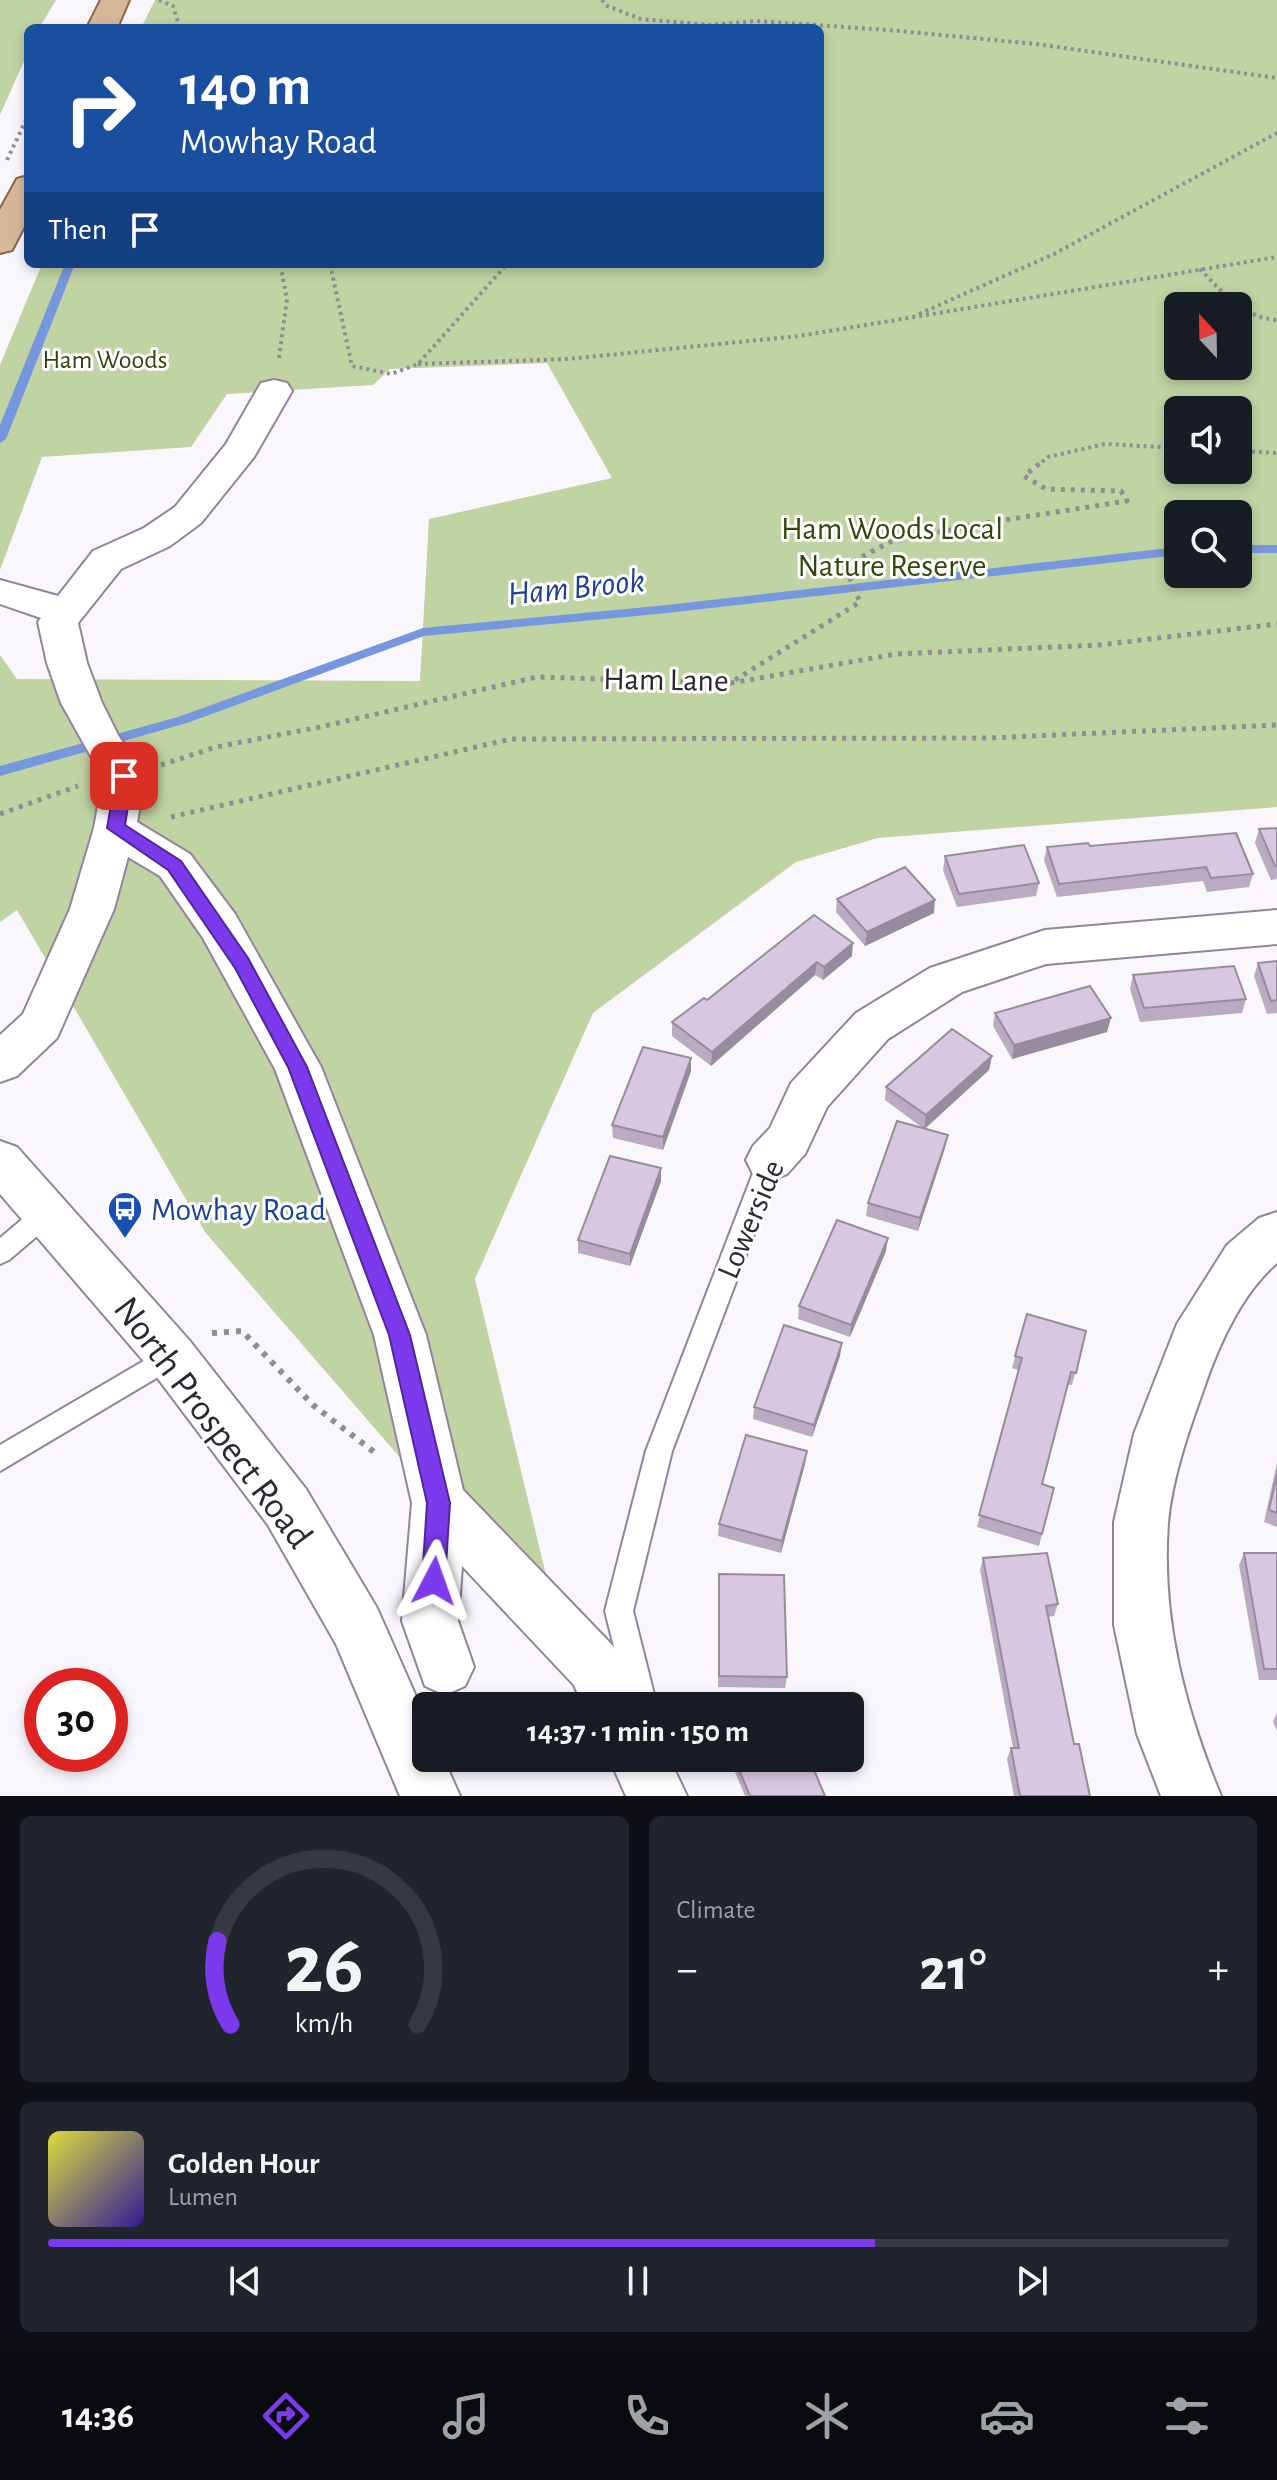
<!DOCTYPE html>
<meta charset="utf-8">
<style>
:root{--surface:#171b24;--page:#20242c;--text:#f1f3f6;--muted:#9ea1a6;--line:#363941;--accent:#7c3aed}
body{margin:0;font-family:"Alegreya Sans",sans-serif;background:var(--page);color:var(--text);height:100vh;display:flex;flex-direction:column;font-size:30px;white-space:nowrap}
*{box-sizing:border-box;margin:0}
p{font-size:26px;color:var(--muted)}
.icon{flex:none;width:44px;height:44px;fill:none;stroke:currentColor;stroke-width:2;stroke-linecap:round;stroke-linejoin:round}
.map{position:relative;height:1796px;overflow:hidden}
.details{display:flex;flex-direction:column;gap:20px;padding:20px;background:#0d0f14;flex:1}
.details>*{flex:none}
.guide{position:absolute;left:24px;top:24px;width:800px;height:244px;border-radius:12px;box-shadow:0 4px 12px #0003;background:#1a4fa0;color:#fff;overflow:hidden}
.needle{width:52px;rotate:338deg}
.fabs{position:absolute;left:1164px;top:292px;display:grid;gap:16px}
.fabs a{display:grid;place-items:center;width:88px;height:88px;border-radius:12px;background:var(--surface);box-shadow:0 4px 12px #0003;font-size:40px}
.speed{position:absolute;left:24px;top:1668px;display:flex;gap:16px;font-size:40px;font-weight:700;text-align:center}
.speed>*{display:grid;place-content:center;width:104px;height:104px;border-radius:50%;background:var(--surface);box-shadow:0 4px 12px #0003;line-height:1}
.speed .limit{border:12px solid #d22;background:#fff;color:#111}
.pin{position:absolute;display:grid;place-items:center;width:68px;height:68px;color:#fff;margin:-34px;border-radius:16px;box-shadow:0 4px 12px #0006}
.me{position:absolute;width:88px;margin:-44px;rotate:4deg;stroke-linejoin:round;filter:drop-shadow(0 0 6px #0008)}
.turn{display:flex;align-items:center;gap:28px;height:168px;padding:0 24px;font-size:36px}
.turn .icon{width:104px;height:104px;stroke-width:2.5}
.turn b{display:block;font-size:56px;line-height:68px}
.then{display:flex;align-items:center;height:76px;padding:0 24px;background:#0003;gap:16px;font-size:30px}
.big{font-size:60px;font-weight:600;line-height:1.1}
.details .card{flex:1;display:flex;flex-direction:column;justify-content:center;gap:12px;min-width:0;padding:0 28px;border-radius:12px;background:var(--page)}
.details .dial{align-items:center;gap:0}
.dial svg{height:208px;overflow:visible;fill:none;stroke:var(--line);stroke-width:7;stroke-linecap:round;text-anchor:middle}
.dial text{fill:var(--text);stroke:none}
.song{display:flex;align-items:center;gap:24px}
.cover{width:96px;height:96px;border-radius:12px;background:linear-gradient(135deg,hsl(60 70% 55%),hsl(250 70% 35%))}
.played{height:8px;border-radius:4px;background:linear-gradient(90deg,var(--accent) 70%,var(--line) 70%)}
.keys{display:flex;justify-content:space-around;direction:ltr}
.heat{display:flex;justify-content:space-between;align-items:center;font-size:44px;direction:ltr}
.details .tiles{flex:1;display:grid;gap:20px;grid-template-columns:1fr 1fr}
.card:last-child{grid-column:span 2}
.trip{position:absolute;left:412px;top:1692px;width:452px;height:80px;border-radius:12px;background:var(--surface);box-shadow:0 4px 12px #0003;font-weight:600;line-height:80px;text-align:center}
.tabs{display:flex;height:128px;justify-content:space-around;align-items:center;background:#090b0e;color:var(--muted)}
.tabs .icon{width:56px;height:56px}
.tabs .on{color:var(--accent)}
.tabs b{font-size:36px;color:var(--text)}
.map>svg:first-child{display:block}
.green{fill:#bfd3a3;fill-rule:evenodd}
.lines{fill:none;stroke-linecap:round;stroke-linejoin:round}
.stream{fill:#7697de;fill-rule:evenodd}
.service-casing{stroke:#93849c;stroke-width:4}
.minor-casing{stroke:#93849c;stroke-width:4}
.tertiary-casing{stroke:#93849c;stroke-width:4}
.primary-casing{stroke:#896748;stroke-width:4}
.path-far2{stroke:#918d94;stroke-width:4;stroke-dasharray:3 4;stroke-linecap:butt}
.path-far1{stroke:#918d94;stroke-width:5;stroke-dasharray:4 6;stroke-linecap:butt}
.path{stroke:#918d94;stroke-width:6;stroke-dasharray:5 7;stroke-linecap:butt}
.service{fill:#fff;fill-rule:evenodd}
.minor{fill:#fff;fill-rule:evenodd}
.tertiary{fill:#fff;fill-rule:evenodd}
.primary{fill:#d6b899;fill-rule:evenodd}
.wall{fill:#baabc2}
.shaded-wall{fill:#978b9e}
.building{fill:#d8c7e1;stroke:#978b9e;stroke-width:2}
.route{fill:#7c3aed;stroke:#51269a;stroke-width:2}
.labels{text-anchor:middle;stroke-width:6;stroke-linejoin:round;paint-order:stroke}
.far-park-label{font-size:26px;fill:#33460b;stroke:#fff}
.park-label{font-size:32px;fill:#33460b;stroke:#fff}
.street-label{font-size:32px;fill:#2d2731;stroke:#fff}
.transit-label{font-size:32px;fill:#164399;stroke:#fff;text-anchor:start}
.water-label{font-size:34px;font-style:italic;fill:#204093;stroke:#fff}
.near-street-label{font-size:38px;fill:#2d2731;stroke:#fff}
</style>
<div class="map">
<svg width="1277" height="1796" viewBox="0 0 1277 1796">
<rect width="100%" height="100%" fill="#faf7fc"/>
<g class="green">
<path d="M0,0H56L39,28H28V52L0,115Z"/>
<path d="M155,0H1277V807L878,838L796,862L593,1013L475,1279L563,1646L205,1232L17,910L0,922V655L17,679L420,681L429,519L612,478L547,363L390,369L373,385L227,394L191,447L42,457L0,570V365L42,264H820V28H141ZM1178,306H1238V366H1178ZM1178,410H1238V470H1178ZM1178,514H1238V574H1178Z"/>
</g>
<g class="lines">
<g class="stream">
<path d="M65,264H75L6,439L0,443V425Z"/>
<rect x="1238" y="545" width="39" height="8"/>
<path d="M1178,547V555L658,614L424,636L187,723L0,776V766L178,717L423,628L658,606Z"/>
</g>
<g class="service-casing">
<g id="service">
<path d="M770,1150L779,1153L782,1160L672,1451L633,1611L657,1706H629L605,1611L646,1451L758,1160L761,1153Z"/>
<path d="M48,1202L57,1205L60,1212L57,1219L9,1260L0,1264V1238L39,1205Z"/>
<path d="M171,1345L180,1348L184,1356L180,1364L0,1471V1445Z"/>
</g>
</g>
<g class="minor-casing">
<g id="minor">
<path d="M274,380L287,383L292,391L254,457L201,523L170,546L121,569L78,623L87,663L102,703L118,735L145,776L137,822L190,854L235,914L321,1067L426,1335L463,1490L614,1647L642,1706H583L574,1685L462,1566L458,1621L474,1667L465,1686L445,1695L425,1686L402,1621L412,1503L374,1335L275,1069L203,938L160,876L128,857L114,909L57,1038L17,1076L0,1082V1035L23,1014L70,909L94,828L103,778L61,703L47,663L38,622L41,618L0,604V580L58,596L93,551L144,528L175,507L226,444L261,383Z"/>
<path d="M1277,910V944L1046,964L962,992L888,1039L827,1107L805,1154L787,1174L770,1180L753,1174L746,1160L753,1146L770,1128L791,1083L856,1013L930,968L1045,930Z"/>
<path d="M1277,1212V1263C1242,1293 1219,1344 1204,1388C1189,1430 1172,1478 1168,1523C1161,1618 1185,1709 1221,1796H1161L1137,1734L1114,1625V1522L1134,1434L1177,1324L1227,1245L1259,1218Z"/>
<path d="M609,1758H669L687,1796H626Z"/>
</g>
</g>
<g class="tertiary-casing">
<path id="tertiary" d="M0,1141L17,1147L189,1340L306,1489L377,1608L426,1719V1758H443L460,1796H400L336,1644L268,1525L153,1372L0,1194Z"/>
</g>
<g class="primary-casing">
<g id="primary">
<path d="M101,0H129L117,28H87Z"/>
<path d="M28,176V219L12,250L0,253V210L17,179Z"/>
</g>
</g>
<g class="path-far2">
<path d="M159,0L173,6L180,28"/>
<path d="M602,0L605,5L641,19L709,25L757,21L888,30L1036,44L1277,78"/>
<path d="M7,160L28,116"/>
<path d="M330,264L352,366L391,374L418,364L507,264"/>
<path d="M1200,269C1222,292 1244,318 1277,320"/>
<path d="M919,314L1054,254L1277,133"/>
<path d="M279,358L287,299L280,264"/>
<path d="M418,364L568,359L799,336L1277,257"/>
<path d="M1238,451L1277,453"/>
<path d="M1042,462L1048,457L1105,444L1178,448"/>
</g>
<g class="path-far1">
<path d="M735,680L860,602L850,579L854,561L890,542L979,524L1127,501L1121,491L1046,489L1024,476L1044,460"/>
<path d="M161,765L216,747L320,727L537,677L731,683L896,654L1099,645L1277,624"/>
<path d="M0,814L78,786"/>
<path d="M171,817L511,739L989,738L1277,725"/>
</g>
<path class="path" d="M212,1333L242,1331L313,1405L378,1455"/>
<use href="#service" class="service"/>
<use href="#minor" class="minor"/>
<use href="#tertiary" class="tertiary"/>
<use href="#primary" class="primary"/>
</g>
<g class="wall">
<path d="M1277,828V879L1271,880L1255,843L1259,829Z"/>
<path d="M1090,846L1253,874L1249,887L1207,892L1203,881L1057,897L1044,860L1047,847Z"/>
<path d="M945,856L1039,883L1036,896L957,907L943,870Z"/>
<path d="M837,899L934,913L865,946L836,912Z"/>
<path d="M814,915L852,956L823,980L815,975L711,1066L672,1036V1022L707,1000Z"/>
<path d="M1277,961V1013L1267,1014L1254,976L1258,963Z"/>
<path d="M1133,975L1246,999L1242,1013L1140,1022L1130,989Z"/>
<path d="M995,1013L1107,1032L1012,1059L993,1026Z"/>
<path d="M992,1056L989,1070L925,1129L945,1148L918,1231L866,1216L868,1203L924,1129L885,1100L886,1087Z"/>
<path d="M691,1058V1071L663,1150L613,1138L612,1125Z"/>
<path d="M661,1181L630,1266L578,1253V1240Z"/>
<path d="M886,1251L850,1337L798,1319L799,1306Z"/>
<path d="M1027,1314L1086,1331L1072,1385H1068L1042,1484L1054,1488L1039,1546L977,1527L1018,1370L1012,1368Z"/>
<path d="M840,1356L812,1437L753,1419L754,1407Z"/>
<path d="M807,1451L805,1464L781,1553L718,1536L719,1524Z"/>
<path d="M1277,1463V1527L1264,1522Z"/>
<path d="M1244,1553H1277V1680H1259L1239,1565Z"/>
<path d="M983,1558L1058,1604L1054,1616L1048,1617L1074,1744L1090,1796H1014L1007,1759L1011,1748H1013L980,1570Z"/>
<path d="M719,1574L787,1677L785,1688L718,1687Z"/>
<path d="M1277,1713V1731L1273,1722Z"/>
<path d="M729,1758H809L825,1796H745Z"/>
</g>
<g class="shaded-wall">
<path d="M935,900L934,913L865,946L867,932Z"/>
<path d="M853,943L852,956L823,980L824,967Z"/>
<path d="M817,962L815,975L711,1066L712,1052Z"/>
<path d="M1111,1018L1107,1032L1012,1059L1014,1045Z"/>
<path d="M992,1056L989,1070L924,1129L926,1115Z"/>
<path d="M691,1058V1071L663,1150V1137Z"/>
<path d="M948,1135L945,1148L918,1231L920,1218Z"/>
<path d="M661,1168V1181L630,1266V1254Z"/>
<path d="M888,1238L886,1251L850,1337L851,1325Z"/>
<path d="M842,1343L840,1356L812,1437L814,1425Z"/>
<path d="M807,1451L805,1464L781,1553L782,1541Z"/>
</g>
<g class="building">
<path d="M1277,828V866H1275L1259,829Z"/>
<path d="M1236,833L1253,874L1211,878L1206,867L1059,884L1047,847L1088,843L1090,846Z"/>
<path d="M1024,845L1039,883L959,894L945,856Z"/>
<path d="M905,867L935,900L867,932L837,899Z"/>
<path d="M814,915L853,943L824,967L817,962L712,1052L672,1022L704,998L707,1000Z"/>
<path d="M1277,961V1000L1271,1001L1258,963Z"/>
<path d="M1234,966L1246,999L1144,1008L1133,975Z"/>
<path d="M1090,986L1111,1018L1014,1045L995,1013Z"/>
<path d="M952,1029L992,1056L926,1115L886,1087Z"/>
<path d="M643,1047L691,1058L663,1137L612,1125Z"/>
<path d="M897,1121L948,1135L920,1218L868,1203Z"/>
<path d="M610,1156L661,1168L630,1254L578,1240Z"/>
<path d="M837,1220L888,1238L851,1325L799,1306Z"/>
<path d="M1027,1314L1086,1331L1076,1373L1071,1372L1042,1484L1054,1488L1042,1534L979,1515L1022,1358L1015,1356Z"/>
<path d="M784,1325L842,1343L814,1425L754,1407Z"/>
<path d="M746,1435L807,1451L782,1541L719,1524Z"/>
<path d="M1277,1474V1513L1269,1510Z"/>
<path d="M1047,1553L1058,1604L1046,1606L1074,1744H1079L1090,1796H1020L1011,1748H1019L983,1558Z"/>
<path d="M1244,1553H1277V1669H1264Z"/>
<path d="M719,1574L784,1575L787,1677L719,1676Z"/>
<path d="M734,1758H809L825,1796H750Z"/>
</g>
<path class="route" d="M124,770L133,776L125,825L181,861L248,958L307,1067L410,1335L450,1503L445,1581L442,1588L434,1591L426,1588L422,1581L427,1503L389,1335L288,1067L235,968L168,870L107,828L116,776Z"/>
<defs>
<g id="bus-pin" transform="scale(1.8)"><path d="M0 17L-7.5 6A9.5 9.5 0 1 1 7.5 6Z" fill="#1a4fb4" stroke="#fff"/><path d="M-5-6H5V4H4V6H2V4H-2V6H-4V4H-5ZM-3.5-4V0h7V-4ZM-3.5 1.2v1.5H-2V1.2ZM2 1.2v1.5H3.5V1.2Z" fill="#fff"/></g>
</defs>
<g fill-rule="evenodd">
<use href="#bus-pin" x="125" y="1209"/>
</g>
<g class="labels">
<g class="far-park-label">
<text x="105" y="368">Ham Woods</text>
</g>
<g class="park-label">
<text x="892" y="539">Ham Woods Local<tspan x="892" dy="37">Nature Reserve</tspan></text>
</g>
<g class="street-label">
<text transform="translate(666 679) rotate(1)" y="11">Ham Lane</text>
<text transform="translate(750 1219) rotate(-67)" y="11">Lowerside</text>
</g>
<g class="transit-label">
<text x="151" y="1220">Mowhay Road</text>
</g>
<g class="water-label">
<text transform="translate(576 586) rotate(-6)" y="12">Ham Brook</text>
</g>
<g class="near-street-label">
<text transform="translate(214 1422) rotate(53)" y="13">North Prospect Road</text>
</g>
</g>
</svg>
<div class="fabs">
<a><svg class="needle" viewBox="-14 -14 28 28"><path d="M0-13l5 13h-10z" fill="#e53935"/><path d="M0 13l5-13h-10z" fill="#9ea1a6"/></svg></a>
<a><svg class="icon" aria-label="sound" viewBox="0 0 24 24"><path d="M4 9h4l5-4v14l-5-4H4zM17 9q2 3 0 6"/></svg></a>
<a><svg class="icon" aria-label="search" viewBox="0 0 24 24"><circle cx="10" cy="10" r="6"/><path d="M15 15l6 6"/></svg></a>
</div>
<div class="speed"><div class="limit">30</div></div>
<div class="pin" style="left:124px;top:776px;background:#d93025"><svg class="icon" aria-label="arrive" viewBox="0 0 24 24"><path d="M6 21V4h12l-3 4 3 4H6"/></svg></div>
<svg class="me" style="left:434px;top:1581px" viewBox="-20 -20 40 40"><path d="M0-17L14 15 0 8-14 15z" fill="#7c3aed" stroke="#fff" stroke-width="4"/></svg>
<div class="trip">14:37 · 1 min · 150 m</div>
<div class="guide">
<div class="turn"><svg class="icon" aria-label="right" viewBox="0 0 24 24"><path d="M7 20v-9h11M14 6l5 5-5 5"/></svg><div><b>140 m</b>Mowhay Road</div></div>
<div class="then">Then<svg class="icon" aria-label="arrive" viewBox="0 0 24 24"><path d="M6 21V4h12l-3 4 3 4H6"/></svg></div>
</div>
</div>
<section class="details">
<div class="tiles">
<div class="card dial"><svg viewBox="0 0 100 80">
<path d="M14 69A42 42 0 1 1 86 69"/>
<path d="M14 69A42 42 0 0 1 9 37" stroke="#7c3aed"/>
<text x="50" y="56" font-size="32" font-weight="700">26</text>
<text x="50" y="72" font-size="11">km/h</text>
</svg></div>
<div class="card"><p>Climate</p>
<div class="heat"><a>−</a><b class="big">21°</b><a>+</a></div>
</div>
<div class="card">
<div class="song"><i class="cover"></i><div><b>Golden Hour</b><p>Lumen</p></div></div>
<div class="played"></div>
<div class="keys"><svg class="icon" aria-label="previous" viewBox="0 0 24 24"><path d="M18 5L8 12l10 7zM5 5v14"/></svg><svg class="icon" aria-label="pause" viewBox="0 0 24 24"><path d="M8 5v14M16 5v14"/></svg><svg class="icon" aria-label="next" viewBox="0 0 24 24"><path d="M6 5l10 7-10 7zM19 5v14"/></svg></div>
</div>
</div>
</section>
<nav class="tabs">
<b>14:36</b>
<svg class="icon on" aria-label="directions" viewBox="0 0 24 24"><path d="M12 3l9 9-9 9-9-9zM9 14v-3h6M13 9l2 2-2 2"/></svg>
<svg class="icon" aria-label="music" viewBox="0 0 24 24"><path d="M9 18V5l10-2v13"/><circle cx="6" cy="18" r="3"/><circle cx="16" cy="16" r="3"/></svg>
<svg class="icon" aria-label="phone" viewBox="0 0 24 24"><path d="M5 4h4l2 5-3 2q2 4 5 5l2-3 5 2v4C11 20 4 13 5 4z"/></svg>
<svg class="icon" aria-label="climate" viewBox="0 0 24 24"><path d="M12 3v18M4 7l16 10M4 17L20 7"/></svg>
<svg class="icon" aria-label="car" viewBox="0 0 24 24"><path d="M5 17H2v-5l4-1 3-4h7l3 4 3 1v5h-3M9 17h6M6 11h13"/><circle cx="7" cy="17" r="2"/><circle cx="17" cy="17" r="2"/></svg>
<svg class="icon" aria-label="filters" viewBox="0 0 24 24"><path d="M4 7h16M4 17h16"/><circle cx="9" cy="7" r="2"/><circle cx="15" cy="17" r="2"/></svg>
</nav>
